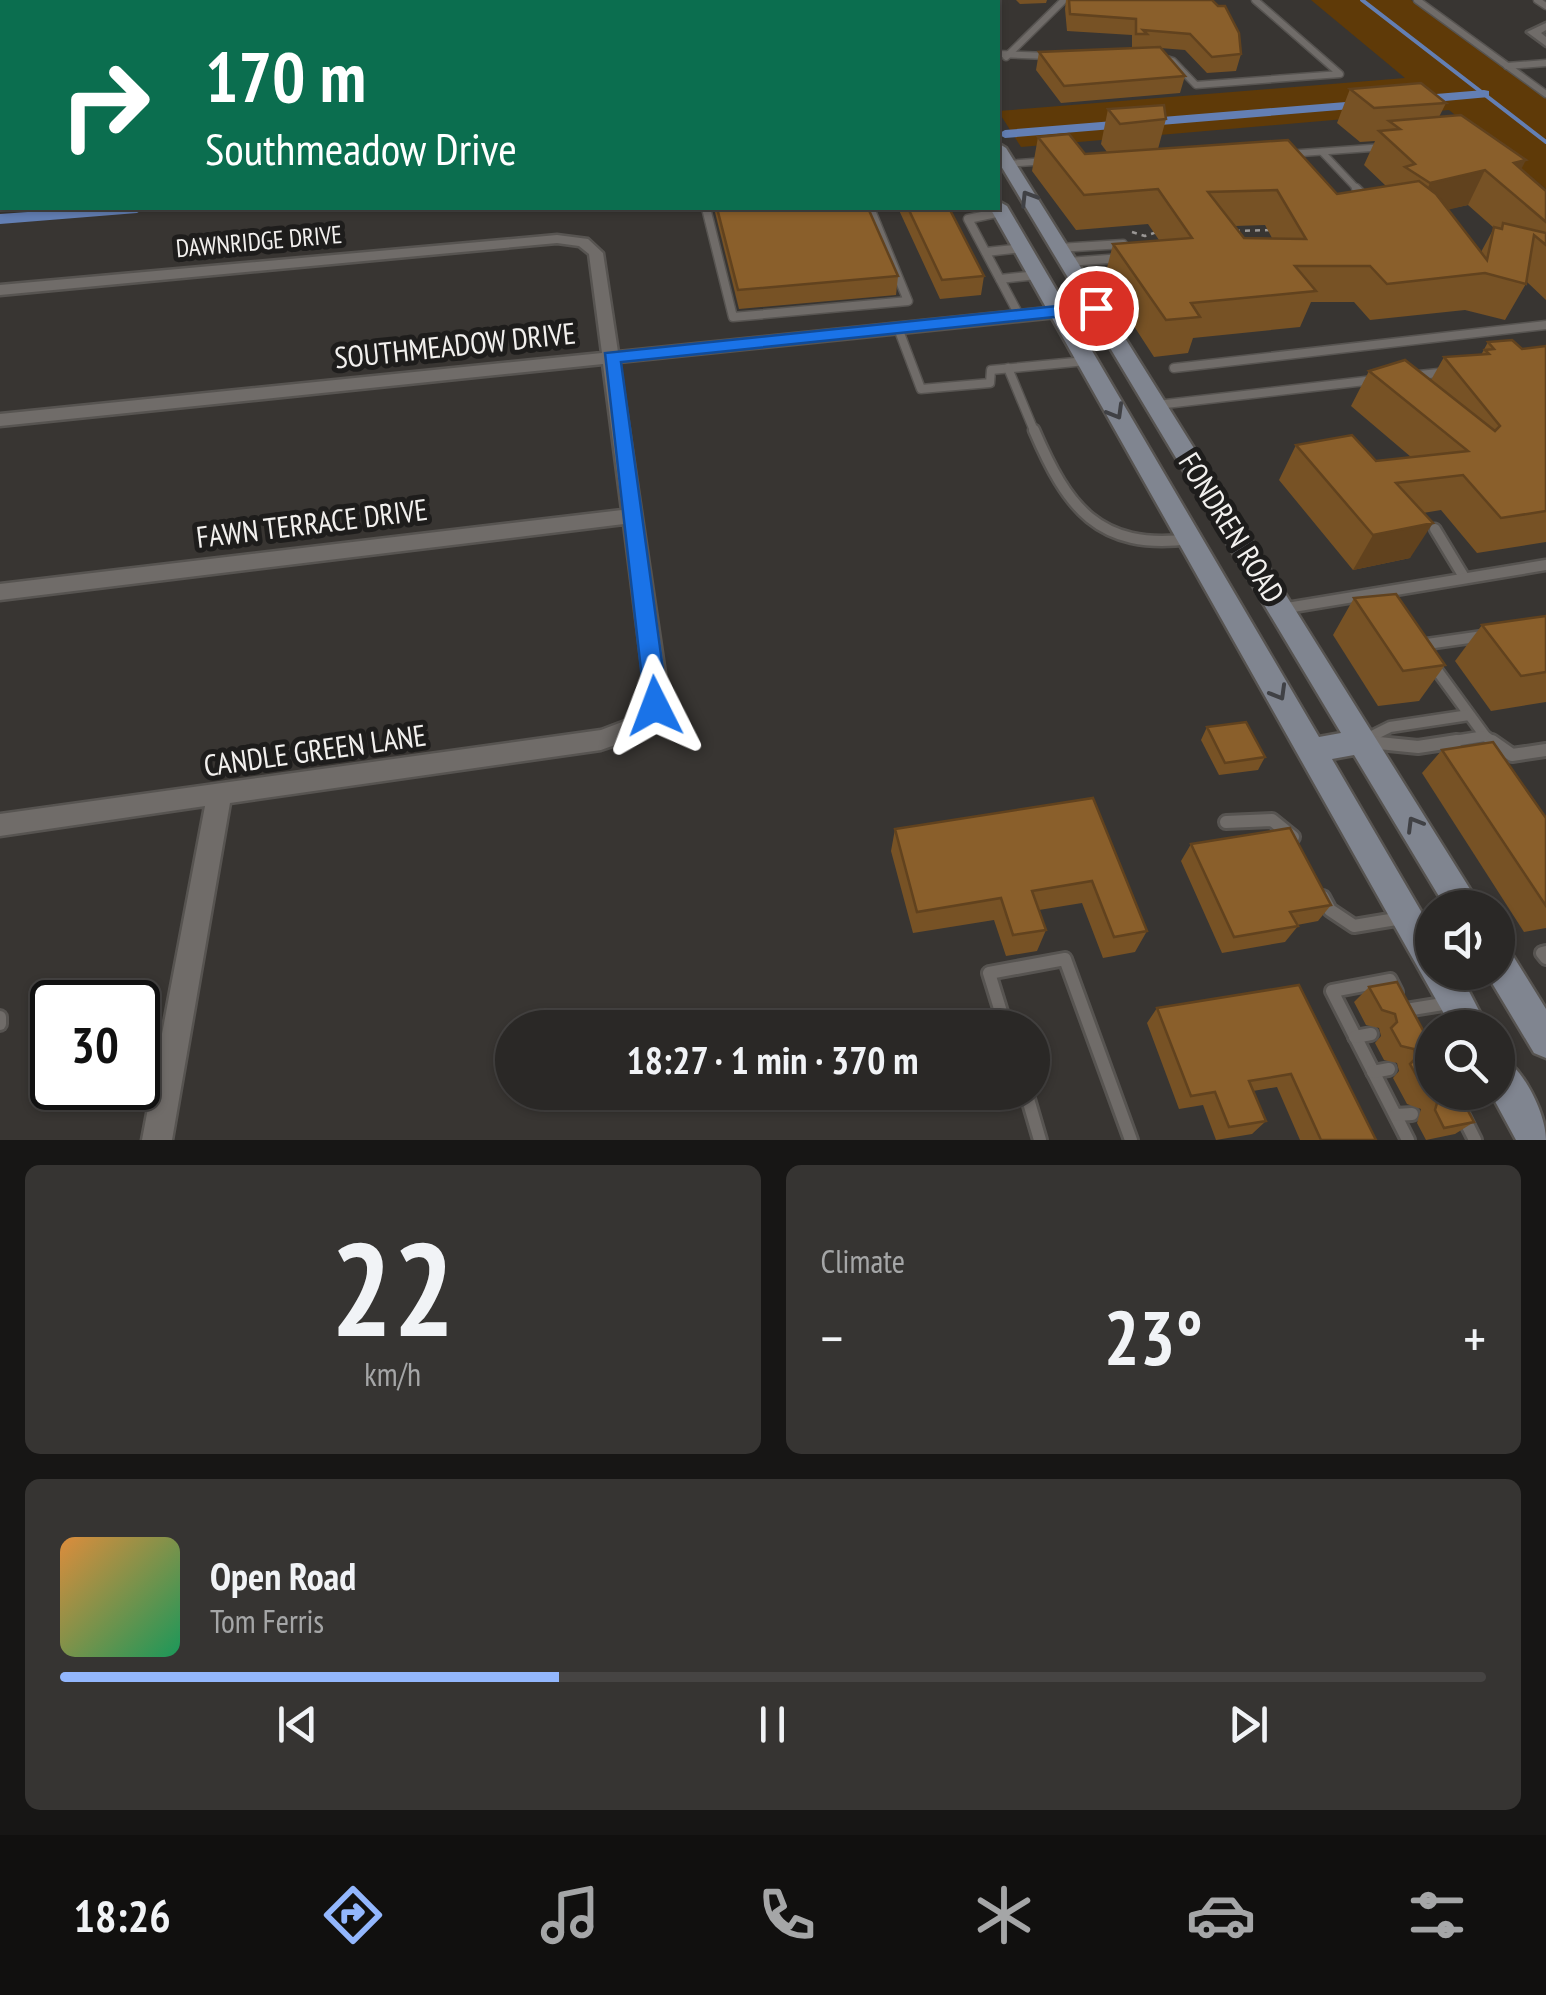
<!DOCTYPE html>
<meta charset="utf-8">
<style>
:root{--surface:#2a2826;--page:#363432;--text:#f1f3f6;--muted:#a5a6a7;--line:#464443;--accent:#93b7fd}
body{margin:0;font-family:"PT Sans Narrow",sans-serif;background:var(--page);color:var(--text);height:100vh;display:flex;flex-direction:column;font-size:38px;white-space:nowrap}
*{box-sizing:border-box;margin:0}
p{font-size:32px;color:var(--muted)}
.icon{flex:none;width:55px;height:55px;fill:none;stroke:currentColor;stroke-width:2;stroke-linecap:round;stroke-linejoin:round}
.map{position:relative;height:1140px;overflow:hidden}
.panel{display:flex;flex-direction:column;gap:25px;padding:25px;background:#171615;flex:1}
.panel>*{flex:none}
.hud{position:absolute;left:0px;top:0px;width:1000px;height:210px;box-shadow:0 2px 8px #0004,0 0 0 2px var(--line);background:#0b6e4f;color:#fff;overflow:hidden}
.tools{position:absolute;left:1415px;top:890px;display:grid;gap:20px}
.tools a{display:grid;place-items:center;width:100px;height:100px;border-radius:50%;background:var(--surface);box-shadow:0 2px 8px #0004,0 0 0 2px var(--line);font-size:50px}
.speed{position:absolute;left:30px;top:980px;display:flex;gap:20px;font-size:50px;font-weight:700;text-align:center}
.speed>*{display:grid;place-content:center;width:130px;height:130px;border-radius:50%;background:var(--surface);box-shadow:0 2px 8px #0004,0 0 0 2px var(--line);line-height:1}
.speed .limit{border:5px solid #111;border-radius:15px;background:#fff;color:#111}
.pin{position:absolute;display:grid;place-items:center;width:85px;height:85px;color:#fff;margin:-42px;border:5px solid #fff;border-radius:50%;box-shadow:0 2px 10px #0007}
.me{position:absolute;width:110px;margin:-55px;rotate:357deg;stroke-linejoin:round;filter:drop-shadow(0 0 8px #0008)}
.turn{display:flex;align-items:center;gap:35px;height:210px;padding:0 40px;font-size:45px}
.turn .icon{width:130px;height:130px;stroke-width:2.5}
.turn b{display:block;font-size:70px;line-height:85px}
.big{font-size:75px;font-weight:700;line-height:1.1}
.panel .card{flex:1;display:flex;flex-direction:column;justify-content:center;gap:15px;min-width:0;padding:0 35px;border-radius:15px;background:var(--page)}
.panel .dial{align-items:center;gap:0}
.dial b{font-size:130px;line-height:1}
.song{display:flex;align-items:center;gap:30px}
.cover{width:120px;height:120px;border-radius:15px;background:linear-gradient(135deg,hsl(30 70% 55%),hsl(150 70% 35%))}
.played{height:10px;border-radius:5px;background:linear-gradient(90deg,var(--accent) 35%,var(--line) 35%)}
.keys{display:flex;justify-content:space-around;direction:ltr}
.heat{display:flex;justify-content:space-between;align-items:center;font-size:55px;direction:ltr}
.panel .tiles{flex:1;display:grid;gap:25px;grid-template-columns:1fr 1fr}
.card:last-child{grid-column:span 2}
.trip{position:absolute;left:495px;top:1010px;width:555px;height:100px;border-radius:50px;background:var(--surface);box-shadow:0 2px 8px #0004,0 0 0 2px var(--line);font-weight:700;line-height:100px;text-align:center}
.tab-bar{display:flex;height:160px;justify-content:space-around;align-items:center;background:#11100f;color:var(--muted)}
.tab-bar .icon{width:70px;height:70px}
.tab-bar .on{color:var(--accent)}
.tab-bar b{font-size:45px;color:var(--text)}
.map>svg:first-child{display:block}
.green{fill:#5f3a08}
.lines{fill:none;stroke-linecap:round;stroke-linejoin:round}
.stream{stroke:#637fb4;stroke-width:4}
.canal{fill:#637fb4;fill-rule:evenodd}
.lane-far3-casing{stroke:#575451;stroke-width:9}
.lane-far2-casing{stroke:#575451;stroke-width:11}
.lane-far1-casing{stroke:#575451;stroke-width:15}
.lane-casing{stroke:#575451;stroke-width:18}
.street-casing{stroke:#575451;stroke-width:5}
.secondary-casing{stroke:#575451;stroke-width:5}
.path{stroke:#9a9795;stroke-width:2.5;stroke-dasharray:5 5;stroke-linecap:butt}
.lane-far3{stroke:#706c69;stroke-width:6}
.lane-far2{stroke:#706c69;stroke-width:8}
.lane-far1{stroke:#706c69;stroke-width:10}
.lane{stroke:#706c69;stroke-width:12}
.street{fill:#706c69;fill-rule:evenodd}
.secondary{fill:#808590;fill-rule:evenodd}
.wall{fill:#775225;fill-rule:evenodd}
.shaded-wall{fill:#61421e}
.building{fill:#8a5f2b;stroke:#61421e;stroke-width:2.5;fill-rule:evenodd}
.oneway{stroke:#404145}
.route{fill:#1a73e8;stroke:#114b97;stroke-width:2.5}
.labels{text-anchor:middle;stroke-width:10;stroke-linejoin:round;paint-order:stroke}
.far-street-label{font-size:25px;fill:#f2f0ee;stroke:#1e1d1c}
.street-label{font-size:30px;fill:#f2f0ee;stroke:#1e1d1c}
</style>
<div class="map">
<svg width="1546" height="1140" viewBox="0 0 1546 1140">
<rect width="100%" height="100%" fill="#383532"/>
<path class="green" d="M1311,0H1411L1546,98V189L1449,110L1021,147L998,111L1405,78Z"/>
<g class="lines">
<path class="stream" d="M1362,0L1546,142"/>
<g class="canal">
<path d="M1484,90L1489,91V97L1412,104L1405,100L1412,96Z"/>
<path d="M1370,100L1375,101V107L1005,138L998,134L1005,130Z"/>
<path d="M83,208H145L137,213L0,224V214Z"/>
</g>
<g class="lane-far3-casing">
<g id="lane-far3">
<path d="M1417,0L1546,94"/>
<path d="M1537,0L1546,6"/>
<path d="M998,54L1048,56"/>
<path d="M1006,57L1064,0"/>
<path d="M1160,57L1173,61L1196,85L1340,74L1255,0"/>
<path d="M1507,66L1546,63"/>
<path d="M1322,152L1358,190"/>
<path d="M1287,154L1385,147"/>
<path d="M1007,164L1046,161"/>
</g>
</g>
<g class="lane-far2-casing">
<g id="lane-far2">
<path d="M1356,188L1363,195"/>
<path d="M706,208L733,317L908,301L870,208"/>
<path d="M1001,212L968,219L1019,315"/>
<path d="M1059,248L1123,244"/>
<path d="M986,252L1022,248"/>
<path d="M1068,262L1122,258"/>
<path d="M1000,279L1037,275"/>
<path d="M898,328L921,389L990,383L991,370L1086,361"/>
<path d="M1008,368L1035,433"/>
<path d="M1174,368L1546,325"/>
<path d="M1410,376L1448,372"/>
<path d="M1157,405L1374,380"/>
</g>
</g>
<g class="lane-far1-casing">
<g id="lane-far1">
<path d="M1034,430C1067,507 1098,551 1190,539"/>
<path d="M1435,529L1464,577"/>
<path d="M1281,609L1546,565"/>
<path d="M1420,645L1483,636"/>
<path d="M1431,662L1485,736L1495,743"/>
<path d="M1364,740L1390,727L1469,715"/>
<path d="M1369,742L1380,743"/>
<path d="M1442,743L1485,736"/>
</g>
</g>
<g class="lane-casing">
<g id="lane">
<path d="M1492,741L1512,755L1546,750"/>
<path d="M1369,742L1418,747L1457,741"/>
<path d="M1226,822L1272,820L1293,837"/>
<path d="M1323,897L1330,910L1354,926L1402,918"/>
<path d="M1546,952L1542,953L1546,958"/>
<path d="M1396,992L1390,980L1332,991L1408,1140"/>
<path d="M1406,1010L1449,1003"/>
<path d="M0,1017V1024"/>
<path d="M1006,1028L989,973L1065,959L1131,1140"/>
<path d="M1355,1037L1371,1034"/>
<path d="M1373,1072L1389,1069"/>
<path d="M1026,1092L1040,1140"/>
<path d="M1451,1092L1475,1140"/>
<path d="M1396,1115L1412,1114"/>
</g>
</g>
<g class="street-casing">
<g id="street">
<path d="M169,0H202V1L168,2Z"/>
<rect x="630" y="0" width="10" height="2"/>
<path d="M782,0H792L793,2H783Z"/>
<path d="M1546,23V30L1541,33L1546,37V46L1527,32Z"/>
<path d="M0,70L2,71V77L0,78Z"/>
<rect x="0" y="142" width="2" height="8"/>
<path d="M557,235L588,239L603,253L618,352L1096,303L1104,308L1096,313L619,362L665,673C665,726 648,734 601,750L230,803L172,1140H142L205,806L0,836V814L601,730L630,719L639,709L643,673L624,524L0,600V584L622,510L603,364L0,426V414L602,353L589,254L579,246L557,243L0,295V285Z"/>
</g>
</g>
<g class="secondary-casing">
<g id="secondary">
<path d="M872,0H886L887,2H874Z"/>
<path d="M899,0H913L914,2H901Z"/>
<path d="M998,143L1006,148L1475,897L1480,908H1446L1354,755L1332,759L1432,930V972H1459L1488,1028H1452L990,208H998V201L1007,206L1319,737L1341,733L998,161Z"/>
<path d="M1498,946L1510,951L1546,1009V1058L1534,1053L1486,973L1498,972Z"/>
<path d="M1498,1055C1523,1066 1546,1114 1546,1140H1516L1490,1092H1498Z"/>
</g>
</g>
<g class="path">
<path d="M1235,231L1270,230"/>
<path d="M1132,232L1145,236L1157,232"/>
</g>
<use href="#lane-far3" class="lane-far3"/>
<use href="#lane-far2" class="lane-far2"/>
<use href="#lane-far1" class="lane-far1"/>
<use href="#lane" class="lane"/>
<use href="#street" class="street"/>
<use href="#secondary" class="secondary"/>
</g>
<g class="wall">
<path d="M927,0H964V2H929Z"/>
<path d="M1016,0H1047L1046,3L1020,4Z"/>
<path d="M1066,0H1212L1241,54L1236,71L1207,73L1185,50L1160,48L1185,76L1180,93L1061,103L1036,70L1039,52L1132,48V35L1067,31L1065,9Z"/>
<path d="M1350,89L1446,103L1439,117L1521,170L1546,191V300L1527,282L1505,320L1465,310L1370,320L1354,302H1311L1300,327L1193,338L1188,353L1154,357L1104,280L1113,244L1159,240L1148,224L1076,230L1032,171L1038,137L1085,154L1107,152L1101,144L1108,109L1166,119L1158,149L1337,194L1386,186L1364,165L1375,141L1360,142L1337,123ZM1468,205L1494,228L1481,252L1448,209ZM1265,225L1272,238H1244L1235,226Z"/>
<path d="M714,208H868L898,276L896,295L739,309Z"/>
<path d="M898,208H958L957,210L950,211L984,276L981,295L940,299Z"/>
<path d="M1488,342L1522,349L1546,346V542L1477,553L1441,510L1423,513L1410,558L1353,570L1279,480L1296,445L1376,461L1411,457L1351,406L1369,371L1431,380L1444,357L1481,355Z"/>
<path d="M1354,598L1445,665L1419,701L1378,706L1333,635Z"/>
<path d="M1546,616V702L1491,711L1455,661L1482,625Z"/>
<path d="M1207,727L1265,757L1258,770L1219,775L1201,740Z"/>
<path d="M1442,750L1546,818V928L1524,932L1422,773Z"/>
<path d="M1093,798L1147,931L1135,952L1103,958L1082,903L1039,910L1046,930L1037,951L1006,956L994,920L913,933L891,851L895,829Z"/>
<path d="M1191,844L1331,905L1318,921L1297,925L1298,926L1285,942L1222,953L1181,861Z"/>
<path d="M1397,982L1474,1122L1455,1134L1426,1140L1417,1123L1421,1109L1407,1104L1393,1078L1399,1071L1397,1063L1384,1060L1375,1043L1381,1036L1379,1028L1366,1025L1354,1002L1369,987Z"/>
<path d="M1299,985L1376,1140H1300L1277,1087L1253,1091L1266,1121L1252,1134L1216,1140L1203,1105L1179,1109L1147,1023L1157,1008Z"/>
</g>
<g class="shaded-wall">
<path d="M1526,160L1510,191L1514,163Z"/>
<path d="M1485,170L1468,205L1414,218L1430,183Z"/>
<path d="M1433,523L1410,558L1353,570L1373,535Z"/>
</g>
<g class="building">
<path d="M1069,0H1212L1218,6H1225L1239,33L1241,54L1212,57L1190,34L1143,30L1147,34H1136V19L1070,14Z"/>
<path d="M1160,47L1185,76L1064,86L1039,52Z"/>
<path d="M1421,83L1446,103L1374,108L1350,89Z"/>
<path d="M1164,105L1166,119L1120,124L1108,109Z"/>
<path d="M1461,115L1526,160L1514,163L1546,191V222L1485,170L1430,183L1405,167L1415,164L1379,131L1400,129L1389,121Z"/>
<path d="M1069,134L1085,154L1288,140L1337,194L1419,181L1436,194L1487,260L1494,227L1502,229L1503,223L1546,233V245L1534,235L1526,284L1485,273L1387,284L1370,266H1295L1316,291L1191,303L1200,317L1166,320L1113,244L1192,238L1158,189L1084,195L1038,137ZM1277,190L1306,239L1244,238L1208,192Z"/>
<path d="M717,208H868L898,276L738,290Z"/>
<path d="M908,208H949L984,276L942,280Z"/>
<path d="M1512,340L1522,349L1546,346V511L1501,518L1463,475L1396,483L1433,523L1373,535L1296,445L1352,435L1376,461L1468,451L1369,371L1405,360L1495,431L1500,426L1444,357L1489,354L1485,350L1494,349L1488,342Z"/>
<path d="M1396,594L1445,665L1403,671L1354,598Z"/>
<path d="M1546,616V672L1521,676L1482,625Z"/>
<path d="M1246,722L1265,757L1225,763L1207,727Z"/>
<path d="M1493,742L1546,818V906L1442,750Z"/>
<path d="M1093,798L1147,931L1114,937L1092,881L1032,891L1046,930L1013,935L1001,898L917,912L895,829Z"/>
<path d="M1290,828L1331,905L1290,912L1298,926L1234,937L1191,844Z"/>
<path d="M1397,982L1432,1047V1092H1458L1474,1122L1444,1128L1435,1110L1439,1096L1425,1091L1410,1064L1416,1058L1414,1049L1401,1046L1391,1028L1397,1022L1395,1014L1382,1010L1369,987Z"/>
<path d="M1299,985L1376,1140H1321L1291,1074L1249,1081L1266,1121L1229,1127L1215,1092L1191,1096L1157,1008Z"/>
</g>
<defs><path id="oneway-chevron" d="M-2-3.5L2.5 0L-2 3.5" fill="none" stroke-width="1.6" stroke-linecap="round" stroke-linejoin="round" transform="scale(2.5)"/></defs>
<g class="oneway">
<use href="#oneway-chevron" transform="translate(1028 198) rotate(-122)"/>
<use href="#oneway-chevron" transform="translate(1116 412) rotate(60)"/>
<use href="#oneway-chevron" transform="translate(1279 693) rotate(60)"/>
<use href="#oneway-chevron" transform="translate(1414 824) rotate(-121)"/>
</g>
<path class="route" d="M1096,302L1102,304V312L621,362L668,706L664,714H646L605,353Z"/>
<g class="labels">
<g class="far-street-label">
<text transform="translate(259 241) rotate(-5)" y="9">DAWNRIDGE DRIVE</text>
</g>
<g class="street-label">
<text transform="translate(455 346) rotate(-6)" y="10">SOUTHMEADOW DRIVE</text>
<text transform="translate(312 524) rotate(-7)" y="10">FAWN TERRACE DRIVE</text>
<text transform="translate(1231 528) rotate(58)" y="10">FONDREN ROAD</text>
<text transform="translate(315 751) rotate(-8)" y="10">CANDLE GREEN LANE</text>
</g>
</g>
</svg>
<div class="tools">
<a><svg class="icon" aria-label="sound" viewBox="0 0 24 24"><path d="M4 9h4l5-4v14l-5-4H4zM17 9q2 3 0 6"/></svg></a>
<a><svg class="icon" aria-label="search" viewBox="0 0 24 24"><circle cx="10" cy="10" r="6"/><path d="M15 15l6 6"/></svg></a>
</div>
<div class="speed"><div class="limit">30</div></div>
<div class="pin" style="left:1096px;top:308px;background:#d93025"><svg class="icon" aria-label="arrive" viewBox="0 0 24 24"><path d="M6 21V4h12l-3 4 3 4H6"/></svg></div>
<svg class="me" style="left:655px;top:706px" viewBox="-20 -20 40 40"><path d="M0-17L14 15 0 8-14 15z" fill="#1a73e8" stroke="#fff" stroke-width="4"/></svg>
<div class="trip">18:27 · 1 min · 370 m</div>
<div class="hud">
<div class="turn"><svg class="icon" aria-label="right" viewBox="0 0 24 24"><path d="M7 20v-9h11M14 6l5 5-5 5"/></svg><div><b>170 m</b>Southmeadow Drive</div></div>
</div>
</div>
<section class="panel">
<div class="tiles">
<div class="card dial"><b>22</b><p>km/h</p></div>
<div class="card"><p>Climate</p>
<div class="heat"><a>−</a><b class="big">23°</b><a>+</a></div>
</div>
<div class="card">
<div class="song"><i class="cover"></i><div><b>Open Road</b><p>Tom Ferris</p></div></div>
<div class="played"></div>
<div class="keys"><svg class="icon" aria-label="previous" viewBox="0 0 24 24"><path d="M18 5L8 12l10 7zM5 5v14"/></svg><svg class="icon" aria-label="pause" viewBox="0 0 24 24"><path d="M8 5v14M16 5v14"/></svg><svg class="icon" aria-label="next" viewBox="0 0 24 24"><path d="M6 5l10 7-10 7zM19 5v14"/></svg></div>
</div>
</div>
</section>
<nav class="tab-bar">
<b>18:26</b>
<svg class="icon on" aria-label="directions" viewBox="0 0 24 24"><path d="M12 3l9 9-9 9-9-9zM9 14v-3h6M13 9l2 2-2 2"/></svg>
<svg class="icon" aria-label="music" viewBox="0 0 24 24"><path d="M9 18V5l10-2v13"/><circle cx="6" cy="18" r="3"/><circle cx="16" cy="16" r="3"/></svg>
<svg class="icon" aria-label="phone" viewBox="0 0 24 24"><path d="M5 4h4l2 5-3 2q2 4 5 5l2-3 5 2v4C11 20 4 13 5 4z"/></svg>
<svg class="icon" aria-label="climate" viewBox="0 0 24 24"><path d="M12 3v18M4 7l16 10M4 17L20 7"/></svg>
<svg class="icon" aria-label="car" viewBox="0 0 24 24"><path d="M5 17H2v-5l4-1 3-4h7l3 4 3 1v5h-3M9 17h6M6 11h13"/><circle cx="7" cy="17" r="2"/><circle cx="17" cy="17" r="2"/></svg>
<svg class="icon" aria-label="filters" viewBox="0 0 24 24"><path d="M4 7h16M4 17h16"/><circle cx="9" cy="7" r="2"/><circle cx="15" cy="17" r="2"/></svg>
</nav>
